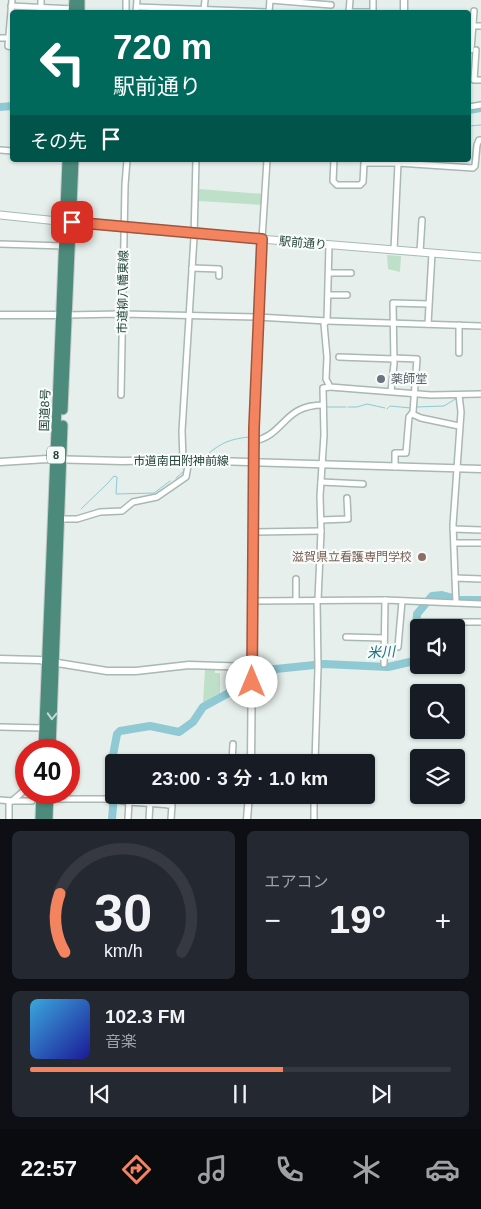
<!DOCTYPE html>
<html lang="ja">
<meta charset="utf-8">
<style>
:root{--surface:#171b24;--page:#242831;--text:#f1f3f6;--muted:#9ea1a6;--line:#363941;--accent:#f4845f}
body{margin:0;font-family:Helvetica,"Noto Sans JP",sans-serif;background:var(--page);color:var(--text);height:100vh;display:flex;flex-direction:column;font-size:19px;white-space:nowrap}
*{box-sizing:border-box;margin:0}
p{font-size:16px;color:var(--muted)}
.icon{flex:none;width:28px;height:28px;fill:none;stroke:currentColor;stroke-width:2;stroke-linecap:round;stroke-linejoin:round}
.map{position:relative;height:819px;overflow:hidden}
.details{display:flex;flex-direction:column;gap:12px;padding:12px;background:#0d0f14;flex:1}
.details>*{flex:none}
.guide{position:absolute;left:10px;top:10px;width:461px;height:152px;border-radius:5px;box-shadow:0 1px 4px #0004;background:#00695c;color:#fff;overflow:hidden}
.controls{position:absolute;left:410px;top:619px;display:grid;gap:10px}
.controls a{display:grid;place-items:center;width:55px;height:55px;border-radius:5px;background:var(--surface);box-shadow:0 1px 4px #0004;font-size:25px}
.speed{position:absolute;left:15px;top:739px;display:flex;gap:10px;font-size:25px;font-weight:700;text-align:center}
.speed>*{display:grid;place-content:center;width:65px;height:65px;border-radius:50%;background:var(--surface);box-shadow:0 1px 4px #0004;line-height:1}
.speed .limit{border:8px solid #d22;background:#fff;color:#111}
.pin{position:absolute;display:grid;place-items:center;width:42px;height:42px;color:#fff;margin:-21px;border-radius:10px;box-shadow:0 2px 8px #0006}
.me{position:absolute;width:55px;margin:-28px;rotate:0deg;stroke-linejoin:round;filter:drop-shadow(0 0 4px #0008)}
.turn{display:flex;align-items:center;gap:18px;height:105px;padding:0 20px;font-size:22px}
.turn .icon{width:65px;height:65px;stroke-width:2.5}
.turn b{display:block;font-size:35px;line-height:42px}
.then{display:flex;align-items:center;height:48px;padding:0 20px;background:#0003;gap:10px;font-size:19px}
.big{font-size:38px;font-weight:600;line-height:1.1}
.details .widget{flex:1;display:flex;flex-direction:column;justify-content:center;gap:8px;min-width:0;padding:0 18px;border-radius:8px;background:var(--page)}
.details .dial{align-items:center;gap:0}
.dial svg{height:130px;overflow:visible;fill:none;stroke:var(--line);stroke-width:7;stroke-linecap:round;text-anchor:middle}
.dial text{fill:var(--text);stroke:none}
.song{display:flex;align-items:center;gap:15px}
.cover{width:60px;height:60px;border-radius:8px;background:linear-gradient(135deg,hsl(200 70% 55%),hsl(240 70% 35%))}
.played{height:5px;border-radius:2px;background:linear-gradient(90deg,var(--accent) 60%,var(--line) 60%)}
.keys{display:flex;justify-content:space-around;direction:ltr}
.heat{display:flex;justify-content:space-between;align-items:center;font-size:28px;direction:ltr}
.details .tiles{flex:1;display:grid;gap:12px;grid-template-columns:1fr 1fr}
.widget:last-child{grid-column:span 2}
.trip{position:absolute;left:105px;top:754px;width:270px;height:50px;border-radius:5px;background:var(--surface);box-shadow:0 1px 4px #0004;font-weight:600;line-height:50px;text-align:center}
.tab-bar{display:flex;height:80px;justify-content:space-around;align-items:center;background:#090b0e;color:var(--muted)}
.tab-bar .icon{width:35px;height:35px}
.tab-bar .selected{color:var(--accent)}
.tab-bar b{font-size:22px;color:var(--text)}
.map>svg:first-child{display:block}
.green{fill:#bfe0c8}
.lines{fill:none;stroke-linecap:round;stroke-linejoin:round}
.stream{stroke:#8ec9d4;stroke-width:1}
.river{stroke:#8ec9d4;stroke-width:8}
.minor-tunnel{stroke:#bfccc8;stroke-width:5;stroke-dasharray:5 2.5;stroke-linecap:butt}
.minor-casing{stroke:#a8b8b2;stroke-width:8}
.tertiary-casing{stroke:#a8b8b2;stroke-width:9}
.secondary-casing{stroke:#a4bbb3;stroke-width:9}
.trunk-casing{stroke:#c2cac8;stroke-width:11}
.minor{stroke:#fff;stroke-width:5}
.tertiary{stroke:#fff;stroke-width:6}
.secondary{stroke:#fff;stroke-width:7}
.trunk{stroke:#4c8a7c;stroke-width:9}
.oneway{stroke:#c4d9d4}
.route-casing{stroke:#9f563e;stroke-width:12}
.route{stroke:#f4845f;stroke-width:9}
.worship-dot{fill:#6b7280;stroke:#f7fbf9;stroke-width:2}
.education-dot{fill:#8d6e63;stroke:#f7fbf9;stroke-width:2}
.labels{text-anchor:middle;stroke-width:4.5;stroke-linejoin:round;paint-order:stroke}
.shield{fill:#f7fbf9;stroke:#637a73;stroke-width:1}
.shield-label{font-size:11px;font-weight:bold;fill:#24423a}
.street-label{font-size:12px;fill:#24423a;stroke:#f7fbf9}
.worship-label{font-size:12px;fill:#5b616d;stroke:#f7fbf9;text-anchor:start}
.education-label{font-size:12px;fill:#785e54;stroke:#f7fbf9;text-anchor:end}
.water-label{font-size:14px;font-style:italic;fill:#1c6f80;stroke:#f7fbf9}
</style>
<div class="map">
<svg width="481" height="819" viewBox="0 0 481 819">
<rect width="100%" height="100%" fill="#e6efeb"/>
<g class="green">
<path d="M199,189L264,194L263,205L199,201Z"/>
<path d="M387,255L401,256L400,272L388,269Z"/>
<path d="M205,669H215V673H220V695L203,704Z"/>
</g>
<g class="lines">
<g class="stream">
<path d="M469,126L481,125"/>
<path d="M325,407H346"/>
<path d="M348,407H357L367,404L385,408"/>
<path d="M416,407L444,406L457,398"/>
<path d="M387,409L390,406L411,408"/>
<path d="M282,421L286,415L305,405"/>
<path d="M208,454C222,442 231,439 249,437"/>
<path d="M176,478L184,471"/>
<path d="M81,509L108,483L114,476L117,477L116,494L154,493L170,481"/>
</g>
<g class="river">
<path d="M0,107L12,106"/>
<path d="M469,110L481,108"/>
<path d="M458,600H481"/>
<path d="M256,673L266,670L324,664L388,667L414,661L417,614L432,596L442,595L453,598"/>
<path d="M114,791L111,766L117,734L120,731L150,726L179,732L193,722L203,707L247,683"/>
<path d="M112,819L114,795"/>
</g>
<path class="minor-tunnel" d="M32,801L60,799"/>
<g class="minor-casing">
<g id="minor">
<path d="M12,0L8,46L12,47"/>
<path d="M270,0L331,5"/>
<path d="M11,6L73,9"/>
<path d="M137,7L266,12"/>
<path d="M204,9L205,0"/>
<path d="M41,12V0"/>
<path d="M126,12V0"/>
<path d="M136,12L137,0"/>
<path d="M269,12L270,0"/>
<path d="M349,12H369"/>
<path d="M349,12L350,0"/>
<path d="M373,12V0"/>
<path d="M473,26H481"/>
<path d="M0,38H9"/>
<path d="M471,50L474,11"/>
<path d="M476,50L474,80H481"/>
<path d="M469,107L481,105"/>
<path d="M0,150L12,151"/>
<path d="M334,160L333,181L337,185H360L363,182L364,163H398V162"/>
<path d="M262,239L267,160"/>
<path d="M0,244L64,246"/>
<path d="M329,245L327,321L481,326"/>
<path d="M394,250L398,163L473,168L475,166L477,145L479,140H481"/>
<path d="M420,252L422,220"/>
<path d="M192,268L219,269V276"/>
<path d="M329,273H351"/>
<path d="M329,295H347"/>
<path d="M65,315L122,314L257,317L327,321L324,324L327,357L326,379L330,387L431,395L481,394"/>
<path d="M428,324L432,253"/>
<path d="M459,353V325"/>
<path d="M339,357L394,359"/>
<path d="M394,358L417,359L413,412L409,417L406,453H395V467"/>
<path d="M391,391L394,364L393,303L428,304"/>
<path d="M121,395L125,185L127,160"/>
<path d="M412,414L421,418L459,426"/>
<path d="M254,441C285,435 283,405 323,405"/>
<path d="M183,460L182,431L194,237L196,160"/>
<path d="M321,482L363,484"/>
<path d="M59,519H77L100,512L122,511L133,502L157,497L186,477L189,460"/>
<path d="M321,520L348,519L347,498"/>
<path d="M453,529L481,530"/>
<path d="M253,532L321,531"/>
<path d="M454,543H481"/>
<path d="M455,578L481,579"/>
<path d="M296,600V579"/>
<path d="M318,600L321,531L320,496L324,435L323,388L330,387"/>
<path d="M253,601L385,600L481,604"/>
<path d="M456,603L453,525L461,412L459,395"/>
<path d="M419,622H481"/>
<path d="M346,637L384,638"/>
<path d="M398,647L402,601"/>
<path d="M384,664L385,600"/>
<path d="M0,727L43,728"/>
<path d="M232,762L233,744"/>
<path d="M315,762L318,668L317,600"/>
<path d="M127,795L129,802L128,819"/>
<path d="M314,795V819"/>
<path d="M60,799H111L129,802L172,805L171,819"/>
<path d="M0,800L12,801L26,789"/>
<path d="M13,801H32"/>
<path d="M168,805V795"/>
<path d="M9,819V801"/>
<path d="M149,819L150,803"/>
</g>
</g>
<g class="tertiary-casing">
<g id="tertiary">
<path d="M404,12V0"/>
<path d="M0,315H61"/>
<path d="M0,462L47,459L122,461L183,460L481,469"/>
<path d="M0,659L39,660L107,671H136L189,665L252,667"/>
<path d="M251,762L254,428L262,239"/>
<path d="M247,819L249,795"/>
</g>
</g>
<g class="secondary-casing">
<path id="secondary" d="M0,215L125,228L481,257"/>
</g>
<g class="trunk-casing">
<g id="trunk">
<path d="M73,12L74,0"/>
<path d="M80,12V0"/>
<path d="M63,410L74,160"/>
<path d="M43,750L67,160"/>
<path d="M51,750L63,425"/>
<path d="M40,819L41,792"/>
<path d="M48,819L49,792"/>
</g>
</g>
<use href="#minor" class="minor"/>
<use href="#tertiary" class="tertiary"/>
<use href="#secondary" class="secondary"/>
<use href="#trunk" class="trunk"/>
</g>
<defs><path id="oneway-chevron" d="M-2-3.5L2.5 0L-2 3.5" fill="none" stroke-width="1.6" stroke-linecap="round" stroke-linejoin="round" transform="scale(1.25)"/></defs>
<use class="oneway" href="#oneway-chevron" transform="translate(52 716) rotate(92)"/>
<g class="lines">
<g class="route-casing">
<path id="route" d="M72,222L262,239L254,428L252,682"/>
</g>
<use href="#route" class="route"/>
</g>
<circle class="worship-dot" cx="381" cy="379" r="5"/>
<circle class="education-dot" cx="422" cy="557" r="5"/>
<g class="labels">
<rect class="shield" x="47" y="446.5" width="18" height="17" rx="4"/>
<g class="shield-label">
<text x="56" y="459">8</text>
</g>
<g class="street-label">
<text transform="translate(303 243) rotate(5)" y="4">駅前通り</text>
<text transform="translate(123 292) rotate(-89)" y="4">市道柳八幡東線</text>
<text transform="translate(45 410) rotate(-88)" y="4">国道8号</text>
<text x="181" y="465">市道南田附神前線</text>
</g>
<g class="worship-label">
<text x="391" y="383">薬師堂</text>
</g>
<g class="education-label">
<text x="412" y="561">滋賀県立看護専門学校</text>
</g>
<g class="water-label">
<text transform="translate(381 652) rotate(-3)" y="5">米川</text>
</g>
</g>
</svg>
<div class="controls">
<a><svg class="icon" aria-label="sound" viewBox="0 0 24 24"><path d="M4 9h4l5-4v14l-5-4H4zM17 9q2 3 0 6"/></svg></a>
<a><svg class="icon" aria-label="search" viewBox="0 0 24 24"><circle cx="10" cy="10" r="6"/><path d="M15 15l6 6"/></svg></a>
<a><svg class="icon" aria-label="layers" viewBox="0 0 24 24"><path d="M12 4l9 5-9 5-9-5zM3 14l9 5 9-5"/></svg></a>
</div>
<div class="speed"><div class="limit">40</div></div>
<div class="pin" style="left:72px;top:222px;background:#d93025"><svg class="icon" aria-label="arrive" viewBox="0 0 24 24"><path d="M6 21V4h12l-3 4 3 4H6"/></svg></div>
<svg class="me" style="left:252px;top:682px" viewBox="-20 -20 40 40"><circle r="19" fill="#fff"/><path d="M0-13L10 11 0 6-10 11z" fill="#f4845f"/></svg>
<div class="trip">23:00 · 3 分 · 1.0 km</div>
<div class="guide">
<div class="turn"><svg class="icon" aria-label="left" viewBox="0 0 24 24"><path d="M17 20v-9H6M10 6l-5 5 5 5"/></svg><div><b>720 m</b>駅前通り</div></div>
<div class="then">その先<svg class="icon" aria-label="arrive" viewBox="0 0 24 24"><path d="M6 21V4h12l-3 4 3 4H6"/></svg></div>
</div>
</div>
<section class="details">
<div class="tiles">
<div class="widget dial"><svg viewBox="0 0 100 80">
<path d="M14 69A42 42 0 1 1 86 69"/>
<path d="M14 69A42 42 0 0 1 11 33" stroke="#f4845f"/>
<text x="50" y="56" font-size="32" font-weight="700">30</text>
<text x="50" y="72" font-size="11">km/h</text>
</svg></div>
<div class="widget"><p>エアコン</p>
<div class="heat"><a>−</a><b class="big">19°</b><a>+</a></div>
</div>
<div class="widget">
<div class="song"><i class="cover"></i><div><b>102.3 FM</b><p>音楽</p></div></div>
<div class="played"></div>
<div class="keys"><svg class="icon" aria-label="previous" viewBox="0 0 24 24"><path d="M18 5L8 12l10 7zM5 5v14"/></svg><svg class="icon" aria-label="pause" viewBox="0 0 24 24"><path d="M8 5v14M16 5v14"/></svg><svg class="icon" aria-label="next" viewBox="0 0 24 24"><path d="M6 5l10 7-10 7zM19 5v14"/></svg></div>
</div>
</div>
</section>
<nav class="tab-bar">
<b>22:57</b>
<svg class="icon selected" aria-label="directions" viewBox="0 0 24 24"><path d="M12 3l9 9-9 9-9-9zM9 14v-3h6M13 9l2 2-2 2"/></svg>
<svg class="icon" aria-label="music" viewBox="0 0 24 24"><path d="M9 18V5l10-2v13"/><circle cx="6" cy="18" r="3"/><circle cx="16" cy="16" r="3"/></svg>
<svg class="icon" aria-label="phone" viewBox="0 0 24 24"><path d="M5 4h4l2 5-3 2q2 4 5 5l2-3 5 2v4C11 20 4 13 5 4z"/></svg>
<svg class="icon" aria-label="climate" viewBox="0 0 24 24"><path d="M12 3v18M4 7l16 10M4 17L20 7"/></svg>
<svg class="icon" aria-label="car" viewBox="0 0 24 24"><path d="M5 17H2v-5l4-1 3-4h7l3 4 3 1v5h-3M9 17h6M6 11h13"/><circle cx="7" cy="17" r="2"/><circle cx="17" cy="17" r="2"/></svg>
</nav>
